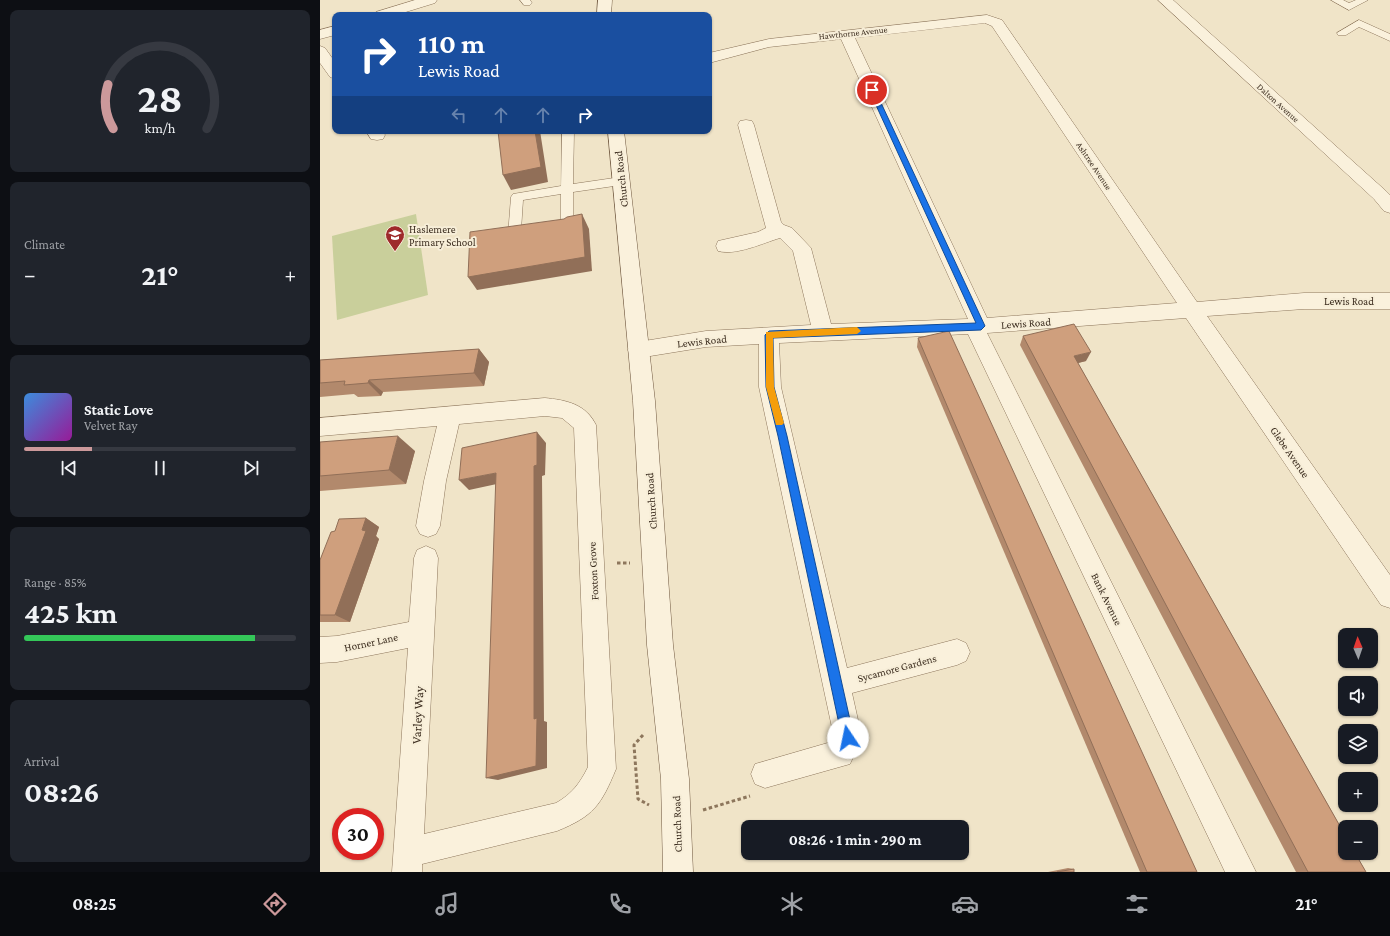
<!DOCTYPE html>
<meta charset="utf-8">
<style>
:root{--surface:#171b24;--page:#20242c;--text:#f1f3f6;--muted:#9ea1a6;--line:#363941;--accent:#cc999b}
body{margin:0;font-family:"Crimson Pro",serif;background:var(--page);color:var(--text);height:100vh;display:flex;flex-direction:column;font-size:15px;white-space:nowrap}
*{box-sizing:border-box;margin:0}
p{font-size:13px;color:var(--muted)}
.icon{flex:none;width:22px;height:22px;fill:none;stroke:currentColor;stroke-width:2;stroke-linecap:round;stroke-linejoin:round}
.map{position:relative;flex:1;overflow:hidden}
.drawer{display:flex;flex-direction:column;gap:10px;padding:10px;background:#0d0f14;width:320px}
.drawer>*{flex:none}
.guide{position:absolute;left:12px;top:12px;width:380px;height:122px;border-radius:8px;box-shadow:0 1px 3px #0004;background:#1a4fa0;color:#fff;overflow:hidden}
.needle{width:26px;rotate:358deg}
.tools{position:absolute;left:1018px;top:628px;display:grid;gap:8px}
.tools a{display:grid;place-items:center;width:40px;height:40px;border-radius:8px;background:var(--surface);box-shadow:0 1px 3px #0004;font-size:20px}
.speed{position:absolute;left:12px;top:808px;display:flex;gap:8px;font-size:20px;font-weight:700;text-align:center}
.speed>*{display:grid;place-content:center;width:52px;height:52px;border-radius:50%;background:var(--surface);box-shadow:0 1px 3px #0004;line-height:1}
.speed .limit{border:6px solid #d22;background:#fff;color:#111}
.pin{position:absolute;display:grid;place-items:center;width:34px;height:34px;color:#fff;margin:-17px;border:2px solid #fff;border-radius:50%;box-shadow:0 1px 4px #0007}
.me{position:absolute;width:44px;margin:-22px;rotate:349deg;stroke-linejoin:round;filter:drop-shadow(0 0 3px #0008)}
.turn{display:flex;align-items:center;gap:14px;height:84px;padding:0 20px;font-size:18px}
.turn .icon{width:52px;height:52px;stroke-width:2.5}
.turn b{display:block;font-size:28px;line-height:34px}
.lanes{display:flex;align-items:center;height:38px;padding:0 20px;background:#0003;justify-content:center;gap:20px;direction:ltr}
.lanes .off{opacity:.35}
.big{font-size:30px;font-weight:700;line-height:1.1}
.drawer .widget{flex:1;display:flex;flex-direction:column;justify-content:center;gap:6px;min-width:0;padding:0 14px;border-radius:8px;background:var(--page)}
.drawer .dial{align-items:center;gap:0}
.dial svg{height:104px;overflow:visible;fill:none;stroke:var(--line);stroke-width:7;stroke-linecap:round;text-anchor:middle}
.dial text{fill:var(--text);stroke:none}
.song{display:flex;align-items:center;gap:12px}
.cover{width:48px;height:48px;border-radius:6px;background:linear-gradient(135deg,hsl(210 70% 55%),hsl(300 70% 35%))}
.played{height:4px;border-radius:2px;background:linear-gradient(90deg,var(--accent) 25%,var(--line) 25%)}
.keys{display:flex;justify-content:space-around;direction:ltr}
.heat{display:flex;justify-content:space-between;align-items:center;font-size:22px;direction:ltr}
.charge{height:6px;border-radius:3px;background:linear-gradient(90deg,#34c759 85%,var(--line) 0)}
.trip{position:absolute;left:421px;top:820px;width:228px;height:40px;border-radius:8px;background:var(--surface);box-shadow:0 1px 3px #0004;font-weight:700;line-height:40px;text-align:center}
.tabs{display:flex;height:64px;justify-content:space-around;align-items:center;background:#090b0e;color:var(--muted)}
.tabs .icon{width:28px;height:28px}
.tabs .current{color:var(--accent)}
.tabs b{font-size:18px;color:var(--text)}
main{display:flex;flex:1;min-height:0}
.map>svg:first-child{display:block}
.green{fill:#c9cf9b}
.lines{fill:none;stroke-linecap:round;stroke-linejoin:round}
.lane-casing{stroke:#8d765c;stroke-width:1}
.street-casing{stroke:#8d765c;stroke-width:1}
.secondary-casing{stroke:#6f573f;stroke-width:1}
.path{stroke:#8d765c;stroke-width:3;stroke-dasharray:3.5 2.5;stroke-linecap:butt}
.lane{fill:#faf1dc;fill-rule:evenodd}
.street{fill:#faf1dc;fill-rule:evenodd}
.secondary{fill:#faf1dc;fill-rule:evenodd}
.wall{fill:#b2896c}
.shaded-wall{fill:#916f58}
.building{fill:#cf9f7d;stroke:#916f58}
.route{fill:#1a73e8;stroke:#114b97}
.slow{fill:#f59e0b}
.labels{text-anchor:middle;stroke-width:4;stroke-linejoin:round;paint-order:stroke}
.far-street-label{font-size:9px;fill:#3d2e20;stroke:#f7eed8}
.street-label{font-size:11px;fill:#3d2e20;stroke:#f7eed8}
.poi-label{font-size:11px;fill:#3d2e20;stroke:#f7eed8;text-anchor:start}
.near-street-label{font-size:13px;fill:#3d2e20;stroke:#f7eed8}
</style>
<main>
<section class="drawer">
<div class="widget dial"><svg viewBox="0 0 100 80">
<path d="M14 69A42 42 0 1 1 86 69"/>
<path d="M14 69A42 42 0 0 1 10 35" stroke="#cc999b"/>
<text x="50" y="56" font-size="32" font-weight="700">28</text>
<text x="50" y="72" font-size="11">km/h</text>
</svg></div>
<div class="widget"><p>Climate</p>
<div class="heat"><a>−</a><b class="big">21°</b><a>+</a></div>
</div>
<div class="widget">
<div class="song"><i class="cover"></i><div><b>Static Love</b><p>Velvet Ray</p></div></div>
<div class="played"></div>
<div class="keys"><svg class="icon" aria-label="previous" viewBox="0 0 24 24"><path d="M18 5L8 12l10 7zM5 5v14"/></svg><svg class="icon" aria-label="pause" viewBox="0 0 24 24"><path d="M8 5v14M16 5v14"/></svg><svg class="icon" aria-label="next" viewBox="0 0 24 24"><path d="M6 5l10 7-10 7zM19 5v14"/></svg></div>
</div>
<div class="widget"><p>Range · 85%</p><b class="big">425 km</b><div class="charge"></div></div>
<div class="widget"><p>Arrival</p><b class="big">08:26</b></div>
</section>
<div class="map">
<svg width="1070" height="872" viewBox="0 0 1070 872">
<rect width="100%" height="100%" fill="#f0e4c8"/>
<path class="green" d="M96,214L108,295L17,320L12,236Z"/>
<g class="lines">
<g class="lane-casing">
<g id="lane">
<path d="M200,0H210L212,3L210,5H204Z"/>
<path d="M1011,0H1023L1029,3L1036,0H1048L1029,10Z"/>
<path d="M1039,20L1070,34V41L1039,27L1026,35H1018L1017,33Z"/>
<path d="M242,131H254L253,184L301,177L307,181L301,185L253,192V229L251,232C246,234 241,235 236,233L234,230L236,227L241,225V194L203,200L201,230L208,231L210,234L208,237C202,239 196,241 190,239L188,236L191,197L193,194L241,186Z"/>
</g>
</g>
<g class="street-casing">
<g id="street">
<path d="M95,0H117L115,3L76,15H54L56,12Z"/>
<path d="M838,0H853L1066,191L1070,195V213L1064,211L1054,199Z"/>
<path d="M667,15L682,20L877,302L984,293H1070V309H984L887,316L1070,575V608L1061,605L866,318L667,333L936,872H905L648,334L459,343L461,387L527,668L637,639L646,643L650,652L646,661L637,665L532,693L542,738L530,764L445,788L435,784L431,774L435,764L511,742L514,737L439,387V344L386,347L318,358L311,356L308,350L311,344L318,342L386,331L491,325L473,251L460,238C443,243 416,256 398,251L396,246L398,241L438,232L446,228L418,125L420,121L426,120L432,121L434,125L461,222L464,225L472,228L491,248L511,324L648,319L521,39L449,47L389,63V53L449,39ZM665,23L672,26L857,303L667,318L535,38Z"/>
<path d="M15,26V35L0,39V30Z"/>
<path d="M0,46L5,48L15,62V79L10,77L0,63Z"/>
<path d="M46,131H63L65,135L63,139L57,140L51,139Z"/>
<path d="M225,398C246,400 266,404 276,425L296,769C281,805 274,816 237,831L102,864V872H72L88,648L17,662L0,663V637L17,636L89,622L94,558L97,550L106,546L115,550L118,558L104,834L236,803C252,794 260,783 268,767L254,428L242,418L225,416L139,424L126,481L120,526L116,534L108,537L100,534L96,526L104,481L117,426L0,436V418Z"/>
</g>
</g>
<g class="secondary-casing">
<g id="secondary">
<path d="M278,0H292L291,15H277Z"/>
<path d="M288,131H304L335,401L353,645L369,779L373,872H343L341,779L327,645L313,401Z"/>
</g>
</g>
<g class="path">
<path d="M297,563H310"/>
<path d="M323,735L314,745L318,799L329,805"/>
<path d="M383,810L430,796"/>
</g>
<use href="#lane" class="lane"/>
<use href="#street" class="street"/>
<use href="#secondary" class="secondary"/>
</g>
<g class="wall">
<path d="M703,336L766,361L758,363L1046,872H976L700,345Z"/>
<path d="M598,338L877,872H820L597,347Z"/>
<path d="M159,349L169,362L164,386L63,392L61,396L38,397L34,394L0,397V360Z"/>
<path d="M0,442L95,451L86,484L0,491Z"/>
<path d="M46,518L59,527L56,536L59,539L30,622H0V560L15,531Z"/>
<path d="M748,868L754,869V872H728Z"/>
</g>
<g class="shaded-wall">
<path d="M215,131H220L228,182L191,190L183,175Z"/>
<path d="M262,214L269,229L272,271L157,290L148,277Z"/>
<path d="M159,349L169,362L164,386L154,373Z"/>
<path d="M771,352L766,361L750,365L754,356Z"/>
<path d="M49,380L63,392L61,396L48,383Z"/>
<path d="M217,432L226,443L225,475L222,476L224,721L227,722V768L178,780L166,778L214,719V466Z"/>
<path d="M78,436L95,451L86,484L69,470Z"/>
<path d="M176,473L186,482L149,490L139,480Z"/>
<path d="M46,518L59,527L56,536L59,539L30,622L15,615Z"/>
</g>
<g class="building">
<path d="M178,131H215L221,167L183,175Z"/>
<path d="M262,214L265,257L148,277L150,232L244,219L247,217Z"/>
<path d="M754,324L771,352L754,356L1025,835V853H1035L1046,872H988L703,336Z"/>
<path d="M629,331L877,872H827L598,338Z"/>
<path d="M159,349L154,373L49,380L48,383L24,385L25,381L0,383V360Z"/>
<path d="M217,432V465L214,466V719L217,718L216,766L166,778L176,473L139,480L142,448Z"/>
<path d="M78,436L69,470L0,476V442Z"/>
<path d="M46,518L42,530L46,531L15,615H0V560L11,532L15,531L19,519Z"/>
<path d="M754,869V872H737Z"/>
</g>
<path class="route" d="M550,88L555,90L665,326L661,330L453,338L454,387L467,436L534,738L532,742L528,744L524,742L522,738L458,436L446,387L445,335L449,331L656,323L549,90Z"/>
<path class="slow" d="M537,327L541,331L537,334L453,338L454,387L464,423L462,425H456L446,387V332Z"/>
<defs>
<g id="school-pin" transform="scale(1)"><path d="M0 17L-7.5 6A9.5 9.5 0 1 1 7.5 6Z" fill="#9e2a2b" stroke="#f7eed8"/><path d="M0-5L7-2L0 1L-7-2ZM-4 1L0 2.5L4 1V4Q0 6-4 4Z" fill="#fff"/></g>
</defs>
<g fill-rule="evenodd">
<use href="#school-pin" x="75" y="235"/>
</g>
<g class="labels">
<g class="far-street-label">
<text transform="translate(533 33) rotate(-6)" y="3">Hawthorne Avenue</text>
<text transform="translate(958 103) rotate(42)" y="3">Dalton Avenue</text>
<text transform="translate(774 166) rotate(56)" y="3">Ashtree Avenue</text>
</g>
<g class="street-label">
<text transform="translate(301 179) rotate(-96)" y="4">Church Road</text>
<text x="1029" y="305">Lewis Road</text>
<text transform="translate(706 323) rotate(-4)" y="4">Lewis Road</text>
<text transform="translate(382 341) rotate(-6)" y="4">Lewis Road</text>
<text transform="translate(970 452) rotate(55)" y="4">Glebe Avenue</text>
<text transform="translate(331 501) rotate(-94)" y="4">Church Road</text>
<text transform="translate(273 571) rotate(-93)" y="4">Foxton Grove</text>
<text transform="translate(787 599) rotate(64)" y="4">Bank Avenue</text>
<text transform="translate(51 642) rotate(-12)" y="4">Horner Lane</text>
<text transform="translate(577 668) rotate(-15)" y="4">Sycamore Gardens</text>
<text transform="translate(357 824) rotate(-92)" y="4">Church Road</text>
</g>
<g class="poi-label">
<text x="89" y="233">Haslemere<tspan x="89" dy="13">Primary School</tspan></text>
</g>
<g class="near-street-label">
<text transform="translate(97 715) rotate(-87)" y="5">Varley Way</text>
</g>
</g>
</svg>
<div class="tools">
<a><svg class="needle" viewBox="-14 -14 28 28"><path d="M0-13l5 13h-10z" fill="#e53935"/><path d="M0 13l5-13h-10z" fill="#9ea1a6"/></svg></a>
<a><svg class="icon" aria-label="sound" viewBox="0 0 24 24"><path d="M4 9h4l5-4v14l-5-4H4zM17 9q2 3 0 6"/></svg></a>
<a><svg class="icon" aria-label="layers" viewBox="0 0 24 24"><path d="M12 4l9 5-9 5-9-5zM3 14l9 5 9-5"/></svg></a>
<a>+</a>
<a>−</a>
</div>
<div class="speed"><div class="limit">30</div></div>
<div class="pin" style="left:552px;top:90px;background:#d93025"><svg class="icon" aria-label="arrive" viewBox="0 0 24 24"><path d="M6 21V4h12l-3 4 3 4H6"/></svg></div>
<svg class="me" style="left:528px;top:738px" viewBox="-20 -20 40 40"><circle r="19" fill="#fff"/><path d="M0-13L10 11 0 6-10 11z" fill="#1a73e8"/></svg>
<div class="trip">08:26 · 1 min · 290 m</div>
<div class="guide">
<div class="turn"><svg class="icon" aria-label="right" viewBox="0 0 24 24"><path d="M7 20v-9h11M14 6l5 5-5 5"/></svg><div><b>110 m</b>Lewis Road</div></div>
<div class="lanes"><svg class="icon off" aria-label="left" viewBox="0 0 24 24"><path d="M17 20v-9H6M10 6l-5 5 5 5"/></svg><svg class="icon off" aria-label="ahead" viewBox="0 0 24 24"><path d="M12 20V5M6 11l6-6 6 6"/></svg><svg class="icon off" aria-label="ahead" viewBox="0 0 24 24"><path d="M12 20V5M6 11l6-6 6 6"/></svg><svg class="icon" aria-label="right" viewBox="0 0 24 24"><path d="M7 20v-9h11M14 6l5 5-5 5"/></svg></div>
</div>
</div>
</main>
<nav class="tabs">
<b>08:25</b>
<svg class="icon current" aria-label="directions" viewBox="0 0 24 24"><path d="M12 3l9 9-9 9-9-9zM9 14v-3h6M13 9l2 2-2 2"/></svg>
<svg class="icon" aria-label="music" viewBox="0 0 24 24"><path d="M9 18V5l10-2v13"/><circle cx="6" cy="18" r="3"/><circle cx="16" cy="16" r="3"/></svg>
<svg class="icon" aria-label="phone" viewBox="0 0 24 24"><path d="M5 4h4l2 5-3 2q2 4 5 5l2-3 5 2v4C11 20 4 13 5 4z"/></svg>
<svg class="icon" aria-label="climate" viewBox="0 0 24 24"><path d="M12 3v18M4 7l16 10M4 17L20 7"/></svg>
<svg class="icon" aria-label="car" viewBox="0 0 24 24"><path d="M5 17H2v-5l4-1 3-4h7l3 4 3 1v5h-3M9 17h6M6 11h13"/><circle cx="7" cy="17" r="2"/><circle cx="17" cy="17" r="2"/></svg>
<svg class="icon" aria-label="filters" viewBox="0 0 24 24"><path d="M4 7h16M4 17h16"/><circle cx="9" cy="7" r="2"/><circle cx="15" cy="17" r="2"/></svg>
<b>21°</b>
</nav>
